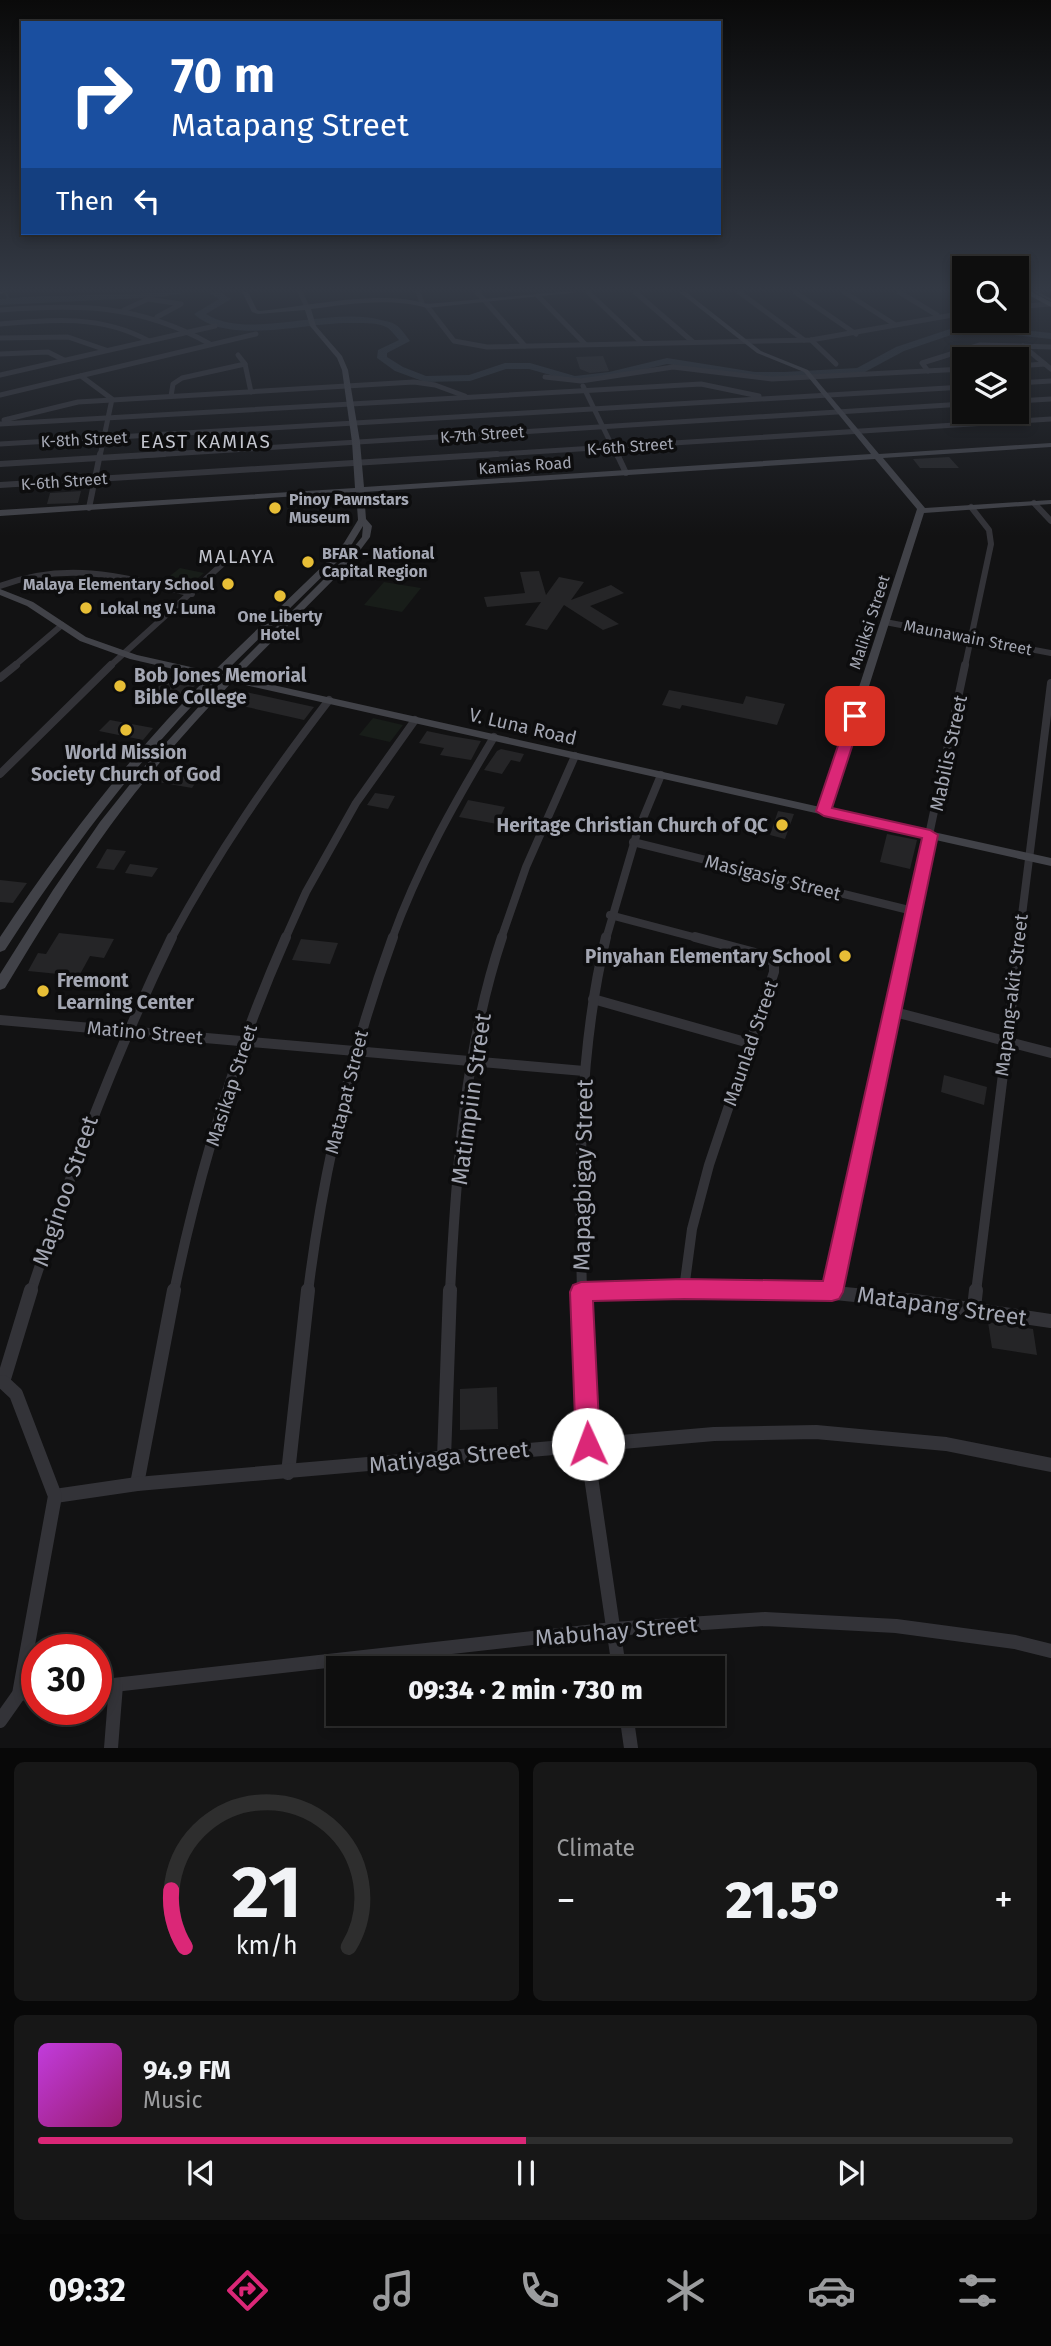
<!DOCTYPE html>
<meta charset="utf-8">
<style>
:root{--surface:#0e0e0e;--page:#171717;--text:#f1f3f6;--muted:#9b9c9e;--line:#2e2e2e;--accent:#db2777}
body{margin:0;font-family:"Fira Sans",sans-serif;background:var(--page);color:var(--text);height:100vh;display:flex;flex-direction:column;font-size:26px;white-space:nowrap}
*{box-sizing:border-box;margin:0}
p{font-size:23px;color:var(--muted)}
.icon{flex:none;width:38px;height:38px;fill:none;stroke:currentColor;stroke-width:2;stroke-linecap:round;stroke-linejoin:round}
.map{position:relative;height:1748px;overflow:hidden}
.sheet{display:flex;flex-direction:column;gap:14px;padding:14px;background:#080808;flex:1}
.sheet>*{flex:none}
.hud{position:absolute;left:21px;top:21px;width:700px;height:214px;border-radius:0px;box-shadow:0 4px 10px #0003,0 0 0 2px var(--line);background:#1a4fa0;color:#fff;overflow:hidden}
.fabs{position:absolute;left:952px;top:256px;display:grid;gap:14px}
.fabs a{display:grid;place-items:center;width:77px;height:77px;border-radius:0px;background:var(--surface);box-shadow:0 4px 10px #0003,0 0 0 2px var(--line);font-size:35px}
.speed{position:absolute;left:21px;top:1634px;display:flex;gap:14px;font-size:35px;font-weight:700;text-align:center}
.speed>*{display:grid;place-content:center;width:91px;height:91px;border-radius:50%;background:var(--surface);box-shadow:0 4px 10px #0003,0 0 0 2px var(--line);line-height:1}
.speed .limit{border:10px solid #d22;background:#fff;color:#111}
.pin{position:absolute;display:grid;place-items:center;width:60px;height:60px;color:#fff;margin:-30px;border-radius:14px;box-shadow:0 4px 10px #0006}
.me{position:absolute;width:77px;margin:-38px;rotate:358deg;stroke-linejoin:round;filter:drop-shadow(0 0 5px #0008)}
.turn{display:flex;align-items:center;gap:24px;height:147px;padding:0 35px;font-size:32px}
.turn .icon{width:91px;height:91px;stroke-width:2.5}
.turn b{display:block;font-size:49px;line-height:60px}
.then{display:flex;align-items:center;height:66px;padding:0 35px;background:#0003;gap:14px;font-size:26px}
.big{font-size:52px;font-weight:800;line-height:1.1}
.sheet .widget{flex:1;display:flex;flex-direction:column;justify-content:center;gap:10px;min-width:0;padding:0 24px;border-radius:10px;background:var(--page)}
.sheet .dial{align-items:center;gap:0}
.dial svg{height:182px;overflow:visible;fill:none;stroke:var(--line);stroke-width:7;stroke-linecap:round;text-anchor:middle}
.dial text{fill:var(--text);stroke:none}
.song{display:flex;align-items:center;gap:21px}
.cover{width:84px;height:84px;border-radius:10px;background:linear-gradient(135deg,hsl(290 70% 55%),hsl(320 70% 35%))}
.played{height:7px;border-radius:4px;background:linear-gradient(90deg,var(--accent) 50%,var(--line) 50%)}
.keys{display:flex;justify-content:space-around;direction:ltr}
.heat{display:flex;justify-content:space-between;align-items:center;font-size:38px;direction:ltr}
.sheet .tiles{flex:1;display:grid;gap:14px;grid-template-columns:1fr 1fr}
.widget:last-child{grid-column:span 2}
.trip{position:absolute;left:326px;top:1656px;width:399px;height:70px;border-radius:0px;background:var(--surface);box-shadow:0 4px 10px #0003,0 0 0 2px var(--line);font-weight:800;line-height:70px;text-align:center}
.tab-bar{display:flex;height:112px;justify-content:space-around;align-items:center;background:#060606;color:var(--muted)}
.tab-bar .icon{width:49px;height:49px}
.tab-bar .on{color:var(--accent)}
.tab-bar b{font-size:32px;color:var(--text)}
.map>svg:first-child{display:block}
.green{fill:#181d19}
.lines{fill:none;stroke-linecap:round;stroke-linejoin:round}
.stream{stroke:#292f36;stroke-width:2}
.river{fill:#292f36;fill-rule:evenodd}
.building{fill:#252527}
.street-far4{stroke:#333338;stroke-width:5}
.street-far3{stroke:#333338;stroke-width:6}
.street-far2{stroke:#333338;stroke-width:8}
.street-far1{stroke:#333338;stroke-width:10}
.street{stroke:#333338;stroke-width:14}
.secondary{fill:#414248;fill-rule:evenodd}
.highway{fill:#5f6168;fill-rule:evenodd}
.tram{stroke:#46474d;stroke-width:2}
.route{fill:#db2777;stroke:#8e194d;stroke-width:2}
.poi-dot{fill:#e7be36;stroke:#0d0d0e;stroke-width:2.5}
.labels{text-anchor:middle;stroke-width:7;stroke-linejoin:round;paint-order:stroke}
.far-street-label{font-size:16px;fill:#a4a7b3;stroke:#0d0d0e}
.far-poi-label{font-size:16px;font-weight:bold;fill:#a4a7b3;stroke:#0d0d0e;text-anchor:start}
.far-quarter-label{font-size:19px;letter-spacing:2px;fill:#c4c6cf;stroke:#0d0d0e}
.poi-label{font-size:19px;font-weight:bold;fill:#a4a7b3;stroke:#0d0d0e;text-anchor:start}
.street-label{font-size:19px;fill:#a4a7b3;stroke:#0d0d0e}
.near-street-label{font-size:23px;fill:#a4a7b3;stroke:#0d0d0e}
</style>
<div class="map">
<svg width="1051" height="1748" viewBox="0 0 1051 1748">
<rect width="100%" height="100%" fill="#121213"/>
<g class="green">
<path d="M180,568L204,573L186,588L162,582Z"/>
<path d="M384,582L421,588L402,612L364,605Z"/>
<path d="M373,718L403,725L390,742L359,735Z"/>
</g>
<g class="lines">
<path class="stream" d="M6,292L9,301"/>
<g class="river">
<path d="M189,292L161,297L0,305V299L23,297Z"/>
<path d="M208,292H220L231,299L206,314C248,341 329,306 381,320C385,321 392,322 396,325C401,328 406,336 410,341L387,353V357L403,367L426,376L469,375L505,363H530L575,376L609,372L667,358L755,372H784L857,368L896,347L953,328L984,326L1051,333V339L984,332L954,334L904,351L863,373L784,378H755L667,364L609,378L575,382L529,369H506L470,381L425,382L395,371L377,358L378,350L399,340C396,337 392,331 388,328C378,322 362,323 351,323C307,322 228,346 194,314L219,299Z"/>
</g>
</g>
<g class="building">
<path d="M603,356L609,371L590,373L580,369L576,357Z"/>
<path d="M949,457L959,468H920L913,459Z"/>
<path d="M81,491L78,503L47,504L50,493Z"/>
<path d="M539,571L546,595L559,577L584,582L571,600L611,585L624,593L590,606L619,624L603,630L564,605L547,630L525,625L541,602L487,607L484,597L525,593L520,572Z"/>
<path d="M173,672L202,678L186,695L155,690Z"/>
<path d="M669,690L743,704L746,696L785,704L777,725L682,705L680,709L662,705Z"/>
<path d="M241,691L314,707L304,720L229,703Z"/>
<path d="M110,720L153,728L143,740L99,731Z"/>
<path d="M427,731L451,736L481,741L471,760L440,755L444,748L419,743Z"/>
<path d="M501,749L524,754L520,762L511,760L502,774L484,770L497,751Z"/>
<path d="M165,774L198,779L192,788L158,782Z"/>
<path d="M375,793L395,796L388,809L367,805Z"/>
<path d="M468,800L505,807L497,824L459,817Z"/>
<path d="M778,811L794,814L785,839L770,835Z"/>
<path d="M887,834L917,840L910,869L880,862Z"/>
<path d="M107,849L126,851L114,870L96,868Z"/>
<path d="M130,864L158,868L152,877L125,873Z"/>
<path d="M0,880L27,883L13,903L0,902Z"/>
<path d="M59,933L114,939L104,958L90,956L79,976L28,971L38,953L46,954Z"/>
<path d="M301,939L338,943L330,964L292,960Z"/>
<path d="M944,1075L987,1087L984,1105L941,1092Z"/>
<path d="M988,1322L1033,1329L1037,1355L992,1348Z"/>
<path d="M497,1387L498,1429L460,1430V1389Z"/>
</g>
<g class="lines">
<g class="street-far4">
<path d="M300,292L308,309"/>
<path d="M418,292L422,303"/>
<path d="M477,292L525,346"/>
<path d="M588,292L642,343"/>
<path d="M635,292L693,342"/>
<path d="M739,292L804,340"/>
<path d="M795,292L856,334"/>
<path d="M844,292L894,324"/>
<path d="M899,292L937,315"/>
<path d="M957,292L964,296"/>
<path d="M538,296L585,344"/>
<path d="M427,306L454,341L487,347L811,340L964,313"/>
<path d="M1017,307L1049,304"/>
<path d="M0,310C79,304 139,304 210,344"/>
<path d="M124,310L148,299L181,304L157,317"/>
<path d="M0,324C52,319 102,315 149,341"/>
<path d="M0,338L68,337L106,350"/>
<path d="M811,340L836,364"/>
<path d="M1023,346L1051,369"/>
<path d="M0,354L48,352L64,360"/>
<path d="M238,355L245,364L251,392"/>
<path d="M1017,366L1045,364"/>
<path d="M928,371L922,363L980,345L1051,347"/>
<path d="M0,375L215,326"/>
<path d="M81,376L112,399L100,456"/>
<path d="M545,377L581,381L673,367L772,379L964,369"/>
<path d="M1017,383L1051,381"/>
<path d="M583,386L617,456"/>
<path d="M0,395L256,334"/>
<path d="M171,396L173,384L182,378L245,364"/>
<path d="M1017,401L1051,399"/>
<path d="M4,420L78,402L414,382L435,385L465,396"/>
<path d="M0,424L701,384L759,396"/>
<path d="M0,444L964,387"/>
<path d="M136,456L964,404"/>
<path d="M469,456L1051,419"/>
</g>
<g class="street-far3">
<path d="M617,454L626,473"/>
<path d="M0,464L164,454"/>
<path d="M0,485L497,454"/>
<path d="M1034,503L1051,521"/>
<path d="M89,508L100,454"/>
<path d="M0,586C68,560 125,577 192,594"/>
<path d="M885,622L1051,653"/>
<path d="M14,666L62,625"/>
<path d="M110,666L228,559"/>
<path d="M965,666L991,544L989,530L971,507"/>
</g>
<g class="street-far2">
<path d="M0,678L16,665"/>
<path d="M0,774L111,665"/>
<path d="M633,842L913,911"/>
<path d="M610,915L701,939"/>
<path d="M171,939C218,852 269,778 329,700"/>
<path d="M285,939L306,892L356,803L415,720"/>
<path d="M392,939C418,867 455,802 494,737"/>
<path d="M501,939L526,867L575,756"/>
<path d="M606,939L637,833L661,775"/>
<path d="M907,939L965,665"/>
<path d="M1019,939L1051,683"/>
</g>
<g class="street-far1">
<path d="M593,999L749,1043"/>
<path d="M891,1011L1051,1053"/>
<path d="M0,1020L584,1071"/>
<path d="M684,1289L692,1229L709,1165L774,972V963L766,956L695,937"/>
<path d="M832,1291L907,937"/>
<path d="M31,1292C71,1170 116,1052 172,937"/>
<path d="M174,1292C199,1171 236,1050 286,937"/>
<path d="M308,1292C323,1171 351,1052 393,937"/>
<path d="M450,1292C456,1173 464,1051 502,937"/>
<path d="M582,1292C579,1174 578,1053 606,937"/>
<path d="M586,1292L739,1288L830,1292"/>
<path d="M976,1292L1020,937"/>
</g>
<g class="street">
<path d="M581,1290L590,1470L619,1668"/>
<path d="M805,1290L915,1301L1051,1321"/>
<path d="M581,1292L635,1290"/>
<path d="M974,1308L976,1290"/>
<path d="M3,1382L31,1290"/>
<path d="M444,1458L450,1290"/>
<path d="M288,1473L308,1290"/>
<path d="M137,1484L174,1290"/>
<path d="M55,1496L137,1484L714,1434L816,1432L946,1444L1051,1465"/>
<path d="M96,1687L613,1629L765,1619L896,1626L1015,1642L1051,1651"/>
<path d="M19,1694L37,1692"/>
<path d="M626,1713L631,1748"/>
<path d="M0,1721L19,1694L55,1496L16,1394L3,1382"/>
<path d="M111,1748L116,1685"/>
</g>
<g class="secondary">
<path d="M0,292H6L0,294Z"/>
<path d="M242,292H248L257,310L260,311C308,306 382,289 427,304L560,292H580L427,308C390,297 349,304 311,309L316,326L342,356L348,370L360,442L364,487L871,454L804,372L757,353L679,292H686L761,351L808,370L879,454L1051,443V447L883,458L925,508L1051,500V504L924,513L830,809L1051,858V866L232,682C189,728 147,775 110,826C72,878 38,933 5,988L0,990V974L53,890L100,822L143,768L223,680L218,679C136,761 68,853 5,950L0,952V937C62,844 129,756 208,677L130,659L80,641L27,606L0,595V589L33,602L86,637L137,655L213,672L334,555L344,543L358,520L356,492L0,516V510L355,488L352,442L342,370L337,358L310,326L305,310L258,314L252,312ZM875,459L917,509L820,807L237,677L352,561L370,537L372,526L366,519L364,492ZM363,526L362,537L346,557L228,675L223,674L340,559L352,544Z"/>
</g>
<path class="highway" d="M1023,292H1032L1051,302V307Z"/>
<path class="tram" d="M1036,292L1051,300"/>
</g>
<linearGradient id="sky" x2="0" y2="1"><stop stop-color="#0a0a0a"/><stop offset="0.54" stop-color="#333944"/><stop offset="1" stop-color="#333944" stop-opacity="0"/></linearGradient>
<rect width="1051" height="536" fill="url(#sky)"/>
<path class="route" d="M855,712L862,716L832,808L930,830L938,835L843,1292L839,1299L832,1301L684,1299L593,1301L600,1444L596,1452L588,1456L579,1452L576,1444L570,1292L573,1285L581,1282L684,1279L823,1281L922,838L824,816L816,811L848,716Z"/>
<g class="poi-dot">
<circle cx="275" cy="508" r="7"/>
<circle cx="308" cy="562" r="7"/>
<circle cx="228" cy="584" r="7"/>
<circle cx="280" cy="596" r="7"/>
<circle cx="86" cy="608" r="7"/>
<circle cx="120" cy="686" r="7"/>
<circle cx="126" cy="730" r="7"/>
<circle cx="782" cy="825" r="7"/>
<circle cx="845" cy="956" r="7"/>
<circle cx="43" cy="991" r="7"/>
</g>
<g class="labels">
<g class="far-street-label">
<text transform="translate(482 434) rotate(-4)" y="6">K-7th Street</text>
<text transform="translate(84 439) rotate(-3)" y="6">K-8th Street</text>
<text transform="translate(630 446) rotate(-4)" y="6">K-6th Street</text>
<text transform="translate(525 465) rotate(-4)" y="6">Kamias Road</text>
<text transform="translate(64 481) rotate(-4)" y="6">K-6th Street</text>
<text transform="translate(869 622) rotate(-72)" y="6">Maliksi Street</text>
<text transform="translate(968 637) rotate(11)" y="6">Maunawain Street</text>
</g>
<g class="far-poi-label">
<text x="289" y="505">Pinoy Pawnstars<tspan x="289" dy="18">Museum</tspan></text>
<text x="322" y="559">BFAR - National<tspan x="322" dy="18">Capital Region</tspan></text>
<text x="214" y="590" text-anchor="end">Malaya Elementary School</text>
<text x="100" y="614">Lokal ng V. Luna</text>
<text x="280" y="622" text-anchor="middle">One Liberty<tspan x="280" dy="18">Hotel</tspan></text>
</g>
<g class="far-quarter-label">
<text x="206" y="448">EAST KAMIAS</text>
<text x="237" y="563">MALAYA</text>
</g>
<g class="poi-label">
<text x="134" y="682">Bob Jones Memorial<tspan x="134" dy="22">Bible College</tspan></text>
<text x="126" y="759" text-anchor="middle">World Mission<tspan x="126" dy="22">Society Church of God</tspan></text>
<text x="768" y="832" text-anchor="end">Heritage Christian Church of QC</text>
<text x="831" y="963" text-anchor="end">Pinyahan Elementary School</text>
<text x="57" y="987">Fremont<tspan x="57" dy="22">Learning Center</tspan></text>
</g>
<g class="street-label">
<text transform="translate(523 726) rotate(13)" y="7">V. Luna Road</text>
<text transform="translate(948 753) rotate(-78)" y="7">Mabilis Street</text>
<text transform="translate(773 877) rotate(14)" y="7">Masigasig Street</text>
<text transform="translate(1011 995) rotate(-83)" y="7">Mapang-akit Street</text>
<text transform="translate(145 1032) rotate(5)" y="7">Matino Street</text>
<text transform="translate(750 1043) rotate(-71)" y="7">Maunlad Street</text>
<text transform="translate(231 1085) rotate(-72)" y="7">Masikap Street</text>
<text transform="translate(346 1092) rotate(-76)" y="7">Matapat Street</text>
</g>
<g class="near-street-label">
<text transform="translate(471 1099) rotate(-82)" y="8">Matimpiin Street</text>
<text transform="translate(583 1175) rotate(-89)" y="8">Mapagbigay Street</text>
<text transform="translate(65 1191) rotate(-71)" y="8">Maginoo Street</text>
<text transform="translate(942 1306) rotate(8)" y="8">Matapang Street</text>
<text transform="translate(449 1457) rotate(-6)" y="8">Matiyaga Street</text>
<text transform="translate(616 1631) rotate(-5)" y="8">Mabuhay Street</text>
</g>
</g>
</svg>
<div class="fabs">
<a><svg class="icon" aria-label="search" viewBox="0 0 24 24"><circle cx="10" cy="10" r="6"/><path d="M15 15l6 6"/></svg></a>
<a><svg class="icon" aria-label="layers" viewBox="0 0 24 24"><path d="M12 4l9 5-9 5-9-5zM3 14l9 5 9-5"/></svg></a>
</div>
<div class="speed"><div class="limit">30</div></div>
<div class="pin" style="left:855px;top:716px;background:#d93025"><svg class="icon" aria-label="arrive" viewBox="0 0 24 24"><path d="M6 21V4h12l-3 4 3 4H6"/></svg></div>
<svg class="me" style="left:588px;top:1444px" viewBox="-20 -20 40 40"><circle r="19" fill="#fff"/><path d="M0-13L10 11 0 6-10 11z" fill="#db2777"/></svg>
<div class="trip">09:34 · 2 min · 730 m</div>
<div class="hud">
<div class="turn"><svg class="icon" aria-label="right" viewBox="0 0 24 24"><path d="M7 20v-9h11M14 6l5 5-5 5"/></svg><div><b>70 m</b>Matapang Street</div></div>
<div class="then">Then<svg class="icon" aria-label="left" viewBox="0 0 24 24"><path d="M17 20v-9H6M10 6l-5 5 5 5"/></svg></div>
</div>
</div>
<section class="sheet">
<div class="tiles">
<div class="widget dial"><svg viewBox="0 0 100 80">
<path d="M14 69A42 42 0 1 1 86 69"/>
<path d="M14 69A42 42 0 0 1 8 44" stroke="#db2777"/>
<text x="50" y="56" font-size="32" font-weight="700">21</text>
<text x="50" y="72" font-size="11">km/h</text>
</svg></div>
<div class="widget"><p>Climate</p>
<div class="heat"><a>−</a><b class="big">21.5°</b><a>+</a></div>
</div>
<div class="widget">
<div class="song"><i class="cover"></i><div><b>94.9 FM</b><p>Music</p></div></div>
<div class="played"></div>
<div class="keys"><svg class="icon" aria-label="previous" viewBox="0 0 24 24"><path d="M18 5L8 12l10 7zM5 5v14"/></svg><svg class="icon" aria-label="pause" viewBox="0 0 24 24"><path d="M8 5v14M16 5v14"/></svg><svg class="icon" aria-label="next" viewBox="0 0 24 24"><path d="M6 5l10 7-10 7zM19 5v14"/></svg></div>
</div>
</div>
</section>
<nav class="tab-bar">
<b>09:32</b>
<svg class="icon on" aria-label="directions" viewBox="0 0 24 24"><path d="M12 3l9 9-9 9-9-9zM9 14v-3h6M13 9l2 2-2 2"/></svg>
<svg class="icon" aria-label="music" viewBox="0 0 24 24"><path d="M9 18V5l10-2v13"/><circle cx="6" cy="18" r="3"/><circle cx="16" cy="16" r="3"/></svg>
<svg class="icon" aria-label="phone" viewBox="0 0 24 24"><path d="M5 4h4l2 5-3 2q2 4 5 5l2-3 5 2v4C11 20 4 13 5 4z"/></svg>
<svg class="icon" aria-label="climate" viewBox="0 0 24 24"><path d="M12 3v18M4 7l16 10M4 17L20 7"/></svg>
<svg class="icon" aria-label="car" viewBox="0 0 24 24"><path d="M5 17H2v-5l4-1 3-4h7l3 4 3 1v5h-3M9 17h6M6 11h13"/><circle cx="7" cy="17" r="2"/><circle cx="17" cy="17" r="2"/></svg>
<svg class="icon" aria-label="filters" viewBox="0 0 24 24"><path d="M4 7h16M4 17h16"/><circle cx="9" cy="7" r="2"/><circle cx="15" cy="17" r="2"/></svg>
</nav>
